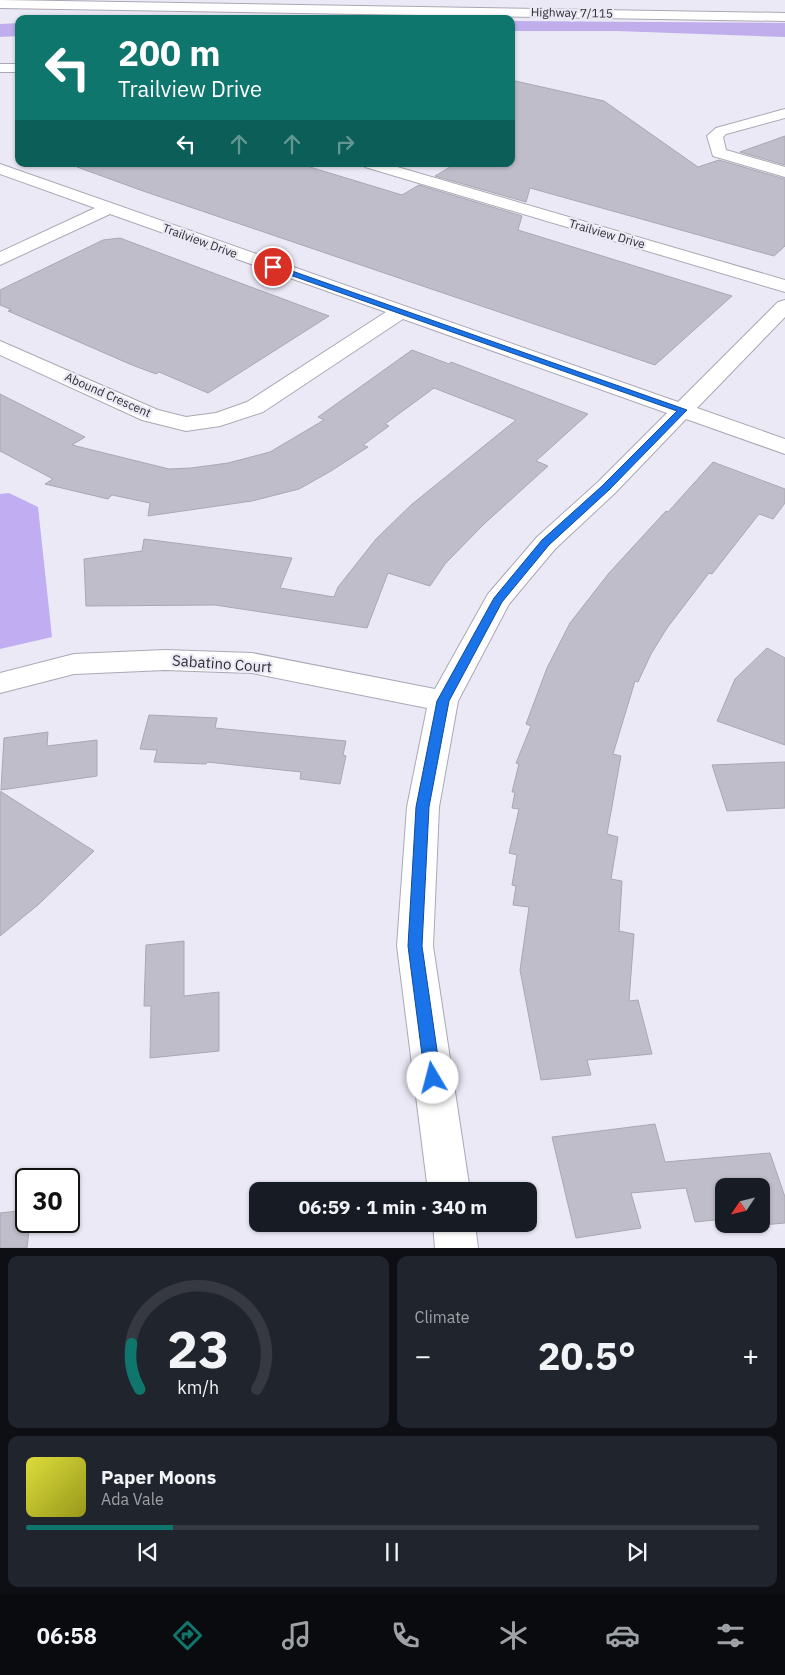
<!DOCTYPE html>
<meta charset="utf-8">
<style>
:root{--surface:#171b24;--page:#20242c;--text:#f1f3f6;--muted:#9ea1a6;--line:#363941;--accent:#0f766e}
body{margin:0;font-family:"IBM Plex Sans",sans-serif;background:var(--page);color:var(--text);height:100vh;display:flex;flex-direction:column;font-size:19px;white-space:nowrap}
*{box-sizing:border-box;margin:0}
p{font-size:16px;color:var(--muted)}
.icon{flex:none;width:28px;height:28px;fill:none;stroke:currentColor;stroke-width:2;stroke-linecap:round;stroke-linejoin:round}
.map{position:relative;height:1248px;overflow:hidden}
.side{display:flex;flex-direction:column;gap:8px;padding:8px;background:#0d0f14;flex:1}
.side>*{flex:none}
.top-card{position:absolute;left:15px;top:15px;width:500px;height:152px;border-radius:10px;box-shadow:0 1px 4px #0004;background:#0f766e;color:#fff;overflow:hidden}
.needle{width:32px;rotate:235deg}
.tools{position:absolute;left:715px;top:1178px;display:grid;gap:10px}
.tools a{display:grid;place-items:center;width:55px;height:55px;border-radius:10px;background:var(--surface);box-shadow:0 1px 4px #0004;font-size:25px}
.speed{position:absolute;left:15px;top:1168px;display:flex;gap:10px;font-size:25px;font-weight:700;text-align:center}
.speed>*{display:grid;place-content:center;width:65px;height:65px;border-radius:50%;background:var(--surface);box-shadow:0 1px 4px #0004;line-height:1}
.speed .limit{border:2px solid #111;border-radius:8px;background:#fff;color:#111}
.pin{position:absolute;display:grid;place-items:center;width:42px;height:42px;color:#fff;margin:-21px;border:2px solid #fff;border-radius:50%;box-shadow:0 1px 5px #0007}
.me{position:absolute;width:55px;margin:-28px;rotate:352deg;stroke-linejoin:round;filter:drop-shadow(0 0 4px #0008)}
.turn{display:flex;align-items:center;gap:18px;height:105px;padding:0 20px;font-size:22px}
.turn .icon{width:65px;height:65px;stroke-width:2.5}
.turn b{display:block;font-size:35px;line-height:42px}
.lanes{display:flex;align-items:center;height:48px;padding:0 20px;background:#0003;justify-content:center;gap:25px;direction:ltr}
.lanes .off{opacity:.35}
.big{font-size:38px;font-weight:800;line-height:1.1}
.side .tile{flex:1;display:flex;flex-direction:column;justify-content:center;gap:8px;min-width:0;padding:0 18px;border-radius:10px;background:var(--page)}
.side .dial{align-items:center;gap:0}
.dial svg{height:130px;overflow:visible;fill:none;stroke:var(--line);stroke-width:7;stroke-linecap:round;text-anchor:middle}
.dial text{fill:var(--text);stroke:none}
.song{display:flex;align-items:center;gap:15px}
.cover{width:60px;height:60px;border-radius:8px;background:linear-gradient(135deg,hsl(60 70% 55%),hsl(60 70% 35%))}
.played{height:5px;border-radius:2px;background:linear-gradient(90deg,var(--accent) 20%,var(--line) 20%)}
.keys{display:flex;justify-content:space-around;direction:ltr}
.heat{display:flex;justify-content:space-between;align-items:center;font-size:28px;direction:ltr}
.side .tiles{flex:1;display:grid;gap:8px;grid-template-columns:1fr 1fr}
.tile:last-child{grid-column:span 2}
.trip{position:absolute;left:249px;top:1182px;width:288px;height:50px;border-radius:10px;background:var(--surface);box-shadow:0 1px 4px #0004;font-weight:800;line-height:50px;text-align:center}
.menu{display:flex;height:80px;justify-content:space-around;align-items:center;background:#090b0e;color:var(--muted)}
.menu .icon{width:35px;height:35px}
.menu .active{color:var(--accent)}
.menu b{font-size:22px;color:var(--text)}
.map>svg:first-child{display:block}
.green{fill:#c0aeec}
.forest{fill:#c1adf2}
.building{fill:#c0bdca;stroke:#aaa7b3}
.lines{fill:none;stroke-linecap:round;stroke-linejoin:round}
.street-casing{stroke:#aba8b4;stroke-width:2}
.highway-casing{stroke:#aba8b4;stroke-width:2}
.street{fill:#fff;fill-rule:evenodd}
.highway{fill:#fff;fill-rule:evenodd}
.route{fill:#1a73e8;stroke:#114b97}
.labels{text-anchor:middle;stroke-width:4.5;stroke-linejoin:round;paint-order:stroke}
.far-street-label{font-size:12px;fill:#2f2d32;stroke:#ece9f6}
.street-label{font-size:15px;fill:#2f2d32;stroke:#ece9f6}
</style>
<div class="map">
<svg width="785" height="1248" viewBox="0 0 785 1248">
<rect width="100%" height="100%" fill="#ece9f6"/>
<g class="green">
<path d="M511,21L785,23V37L616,31H511Z"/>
<path d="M19,23V36L0,37V24Z"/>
</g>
<path class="forest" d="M9,493L38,507L52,637L0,649V494Z"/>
<g class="building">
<path d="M511,80L604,101L698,167L719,160L785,179V246L774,256L530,188L526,202L435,176L455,164H511Z"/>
<path d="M785,136V165L740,152Z"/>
<path d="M78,164H300L402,195L419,185L522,216L518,230L732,296L655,365L143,191L77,167Z"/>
<path d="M120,238L216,274L329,316L208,393L159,372L156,374L132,365L8,311L12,310L0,305V290L103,240Z"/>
<path d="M412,350L449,364L451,362L588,414L536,461L548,466L483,525L445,564L430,586L388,573L367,628L215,605L86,606L84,559L142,551L144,539L292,558L280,588L334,597L338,587L376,539L411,505L516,420L434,388L385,424L389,426L363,445L368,447L331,471L299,489L252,501L148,516L150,503L112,495L108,499L45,484L53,479L0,451V394L85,437L72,445L169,469L191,468L228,463L270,452L324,420L318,417Z"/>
<path d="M713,462L785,489V503L773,519L759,514L712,574L709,573L667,628L651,654L638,682L635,681L613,754L621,756L607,834L618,837L611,879L622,881L619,931L634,934L629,1001L638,1000L652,1054L587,1060L591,1075L541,1080L520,970L529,907L513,905L516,886L512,885L517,855L509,853L519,809L512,808L515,792H512L519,764L516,763L531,726L526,724L547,668L570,623L609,573L666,511L668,512Z"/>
<path d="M767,648L785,658V745L717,721L735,679Z"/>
<path d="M149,715L217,718L215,728L346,741L343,755L346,756L340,784L300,779L301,772L207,762L206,764L154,762L157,750L140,749Z"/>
<path d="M48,732L47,746L97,740V776L1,790L4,738Z"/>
<path d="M785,762V808L727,811L712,765Z"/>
<path d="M0,791L94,851L39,904L0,936Z"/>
<path d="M184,941V996L219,992V1051L150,1058L151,1006H144L146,945Z"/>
<path d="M655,1124L665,1162L770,1153L785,1197V1223L739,1227L738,1224H761V1186H724V1219L695,1222L686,1188L631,1193L641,1228L576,1238L552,1137Z"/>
<path d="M26,1210V1221H30L27,1248H0V1213Z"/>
</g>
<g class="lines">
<g class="street-casing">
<g id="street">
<rect x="0" y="64" width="19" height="8"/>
<path d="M785,109V118L726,134L723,137L726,150L785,167V177L713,156L707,136L716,128Z"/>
<path d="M0,164L678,402L778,302L785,300V317L697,408L785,439V454L686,419L615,493L555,549L509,604L458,701L439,807L433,946L470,1191H428L397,946L407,807L427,708L252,673L165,670L74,674L0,693V673L74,654L165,650L252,653L435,689L488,594L537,537L597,483L667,413L403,319L263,412L220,426L186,431L142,420L0,355V341L158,410L186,417L216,413L247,402L386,312L110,214L0,265V252L95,208L0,174Z"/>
<path d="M363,164H387L785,280V292L365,167Z"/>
<path d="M433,1224H475L478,1248H435Z"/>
</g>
</g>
<g class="highway-casing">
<path id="highway" d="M0,0L785,13V21L0,8Z"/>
</g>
<use href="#street" class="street"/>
<use href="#highway" class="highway"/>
</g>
<path class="route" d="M270,265H275L687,410L609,490L549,545L502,602L449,701L429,807L422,946L441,1078L439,1083L433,1086L428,1083L425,1078L408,946L416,807L437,701L494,598L542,540L602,486L677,411L270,268Z"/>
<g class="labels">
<g class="far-street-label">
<text transform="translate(572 13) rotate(1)" y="4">Highway 7/115</text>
<text transform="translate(607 234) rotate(16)" y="4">Trailview Drive</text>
<text transform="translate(200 241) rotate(20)" y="4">Trailview Drive</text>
<text transform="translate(108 395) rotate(24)" y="4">Abound Crescent</text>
</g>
<g class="street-label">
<text transform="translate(222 664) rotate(4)" y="5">Sabatino Court</text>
</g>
</g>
</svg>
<div class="tools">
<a><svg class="needle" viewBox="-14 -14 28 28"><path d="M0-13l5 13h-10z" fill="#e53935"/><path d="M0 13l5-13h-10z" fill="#9ea1a6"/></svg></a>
</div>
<div class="speed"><div class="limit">30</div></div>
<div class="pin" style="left:273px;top:267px;background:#d93025"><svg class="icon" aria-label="arrive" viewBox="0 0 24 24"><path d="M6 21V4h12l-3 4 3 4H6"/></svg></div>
<svg class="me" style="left:433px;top:1078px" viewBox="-20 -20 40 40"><circle r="19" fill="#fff"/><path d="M0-13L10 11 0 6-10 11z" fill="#1a73e8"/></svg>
<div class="trip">06:59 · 1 min · 340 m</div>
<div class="top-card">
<div class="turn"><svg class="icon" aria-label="left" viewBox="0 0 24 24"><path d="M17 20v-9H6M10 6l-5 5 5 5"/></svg><div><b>200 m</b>Trailview Drive</div></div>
<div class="lanes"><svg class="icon" aria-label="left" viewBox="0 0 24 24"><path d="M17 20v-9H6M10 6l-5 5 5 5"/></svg><svg class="icon off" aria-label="ahead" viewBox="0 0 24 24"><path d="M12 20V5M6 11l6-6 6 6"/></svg><svg class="icon off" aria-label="ahead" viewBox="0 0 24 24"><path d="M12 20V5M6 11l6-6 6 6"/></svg><svg class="icon off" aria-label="right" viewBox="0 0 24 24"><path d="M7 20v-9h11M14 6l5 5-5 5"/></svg></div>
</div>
</div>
<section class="side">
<div class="tiles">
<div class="tile dial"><svg viewBox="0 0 100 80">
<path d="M14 69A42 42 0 1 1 86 69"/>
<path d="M14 69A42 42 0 0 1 9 41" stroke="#0f766e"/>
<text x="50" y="56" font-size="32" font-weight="700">23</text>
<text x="50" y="72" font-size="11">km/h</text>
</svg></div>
<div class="tile"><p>Climate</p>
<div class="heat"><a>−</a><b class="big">20.5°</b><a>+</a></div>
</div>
<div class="tile">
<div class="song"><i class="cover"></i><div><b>Paper Moons</b><p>Ada Vale</p></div></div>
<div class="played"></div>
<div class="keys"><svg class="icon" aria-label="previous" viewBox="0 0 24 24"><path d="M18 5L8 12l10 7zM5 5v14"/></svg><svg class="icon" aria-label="pause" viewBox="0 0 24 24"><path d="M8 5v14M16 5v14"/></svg><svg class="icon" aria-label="next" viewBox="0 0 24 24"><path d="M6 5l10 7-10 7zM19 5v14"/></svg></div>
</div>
</div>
</section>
<nav class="menu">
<b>06:58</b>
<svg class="icon active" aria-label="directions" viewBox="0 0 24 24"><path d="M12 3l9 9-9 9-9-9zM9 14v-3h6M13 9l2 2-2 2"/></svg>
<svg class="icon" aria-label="music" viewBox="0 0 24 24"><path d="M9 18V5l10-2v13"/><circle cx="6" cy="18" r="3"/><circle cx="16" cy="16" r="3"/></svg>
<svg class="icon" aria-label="phone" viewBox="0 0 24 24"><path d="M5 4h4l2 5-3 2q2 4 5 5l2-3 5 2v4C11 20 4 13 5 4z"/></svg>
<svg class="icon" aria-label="climate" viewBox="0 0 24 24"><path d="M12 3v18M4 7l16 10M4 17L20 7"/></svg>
<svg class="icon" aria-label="car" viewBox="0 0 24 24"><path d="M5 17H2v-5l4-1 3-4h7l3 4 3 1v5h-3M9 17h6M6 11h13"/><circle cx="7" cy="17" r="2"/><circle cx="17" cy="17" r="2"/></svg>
<svg class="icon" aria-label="filters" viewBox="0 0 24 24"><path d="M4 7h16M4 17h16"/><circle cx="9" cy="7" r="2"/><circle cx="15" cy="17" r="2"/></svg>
</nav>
